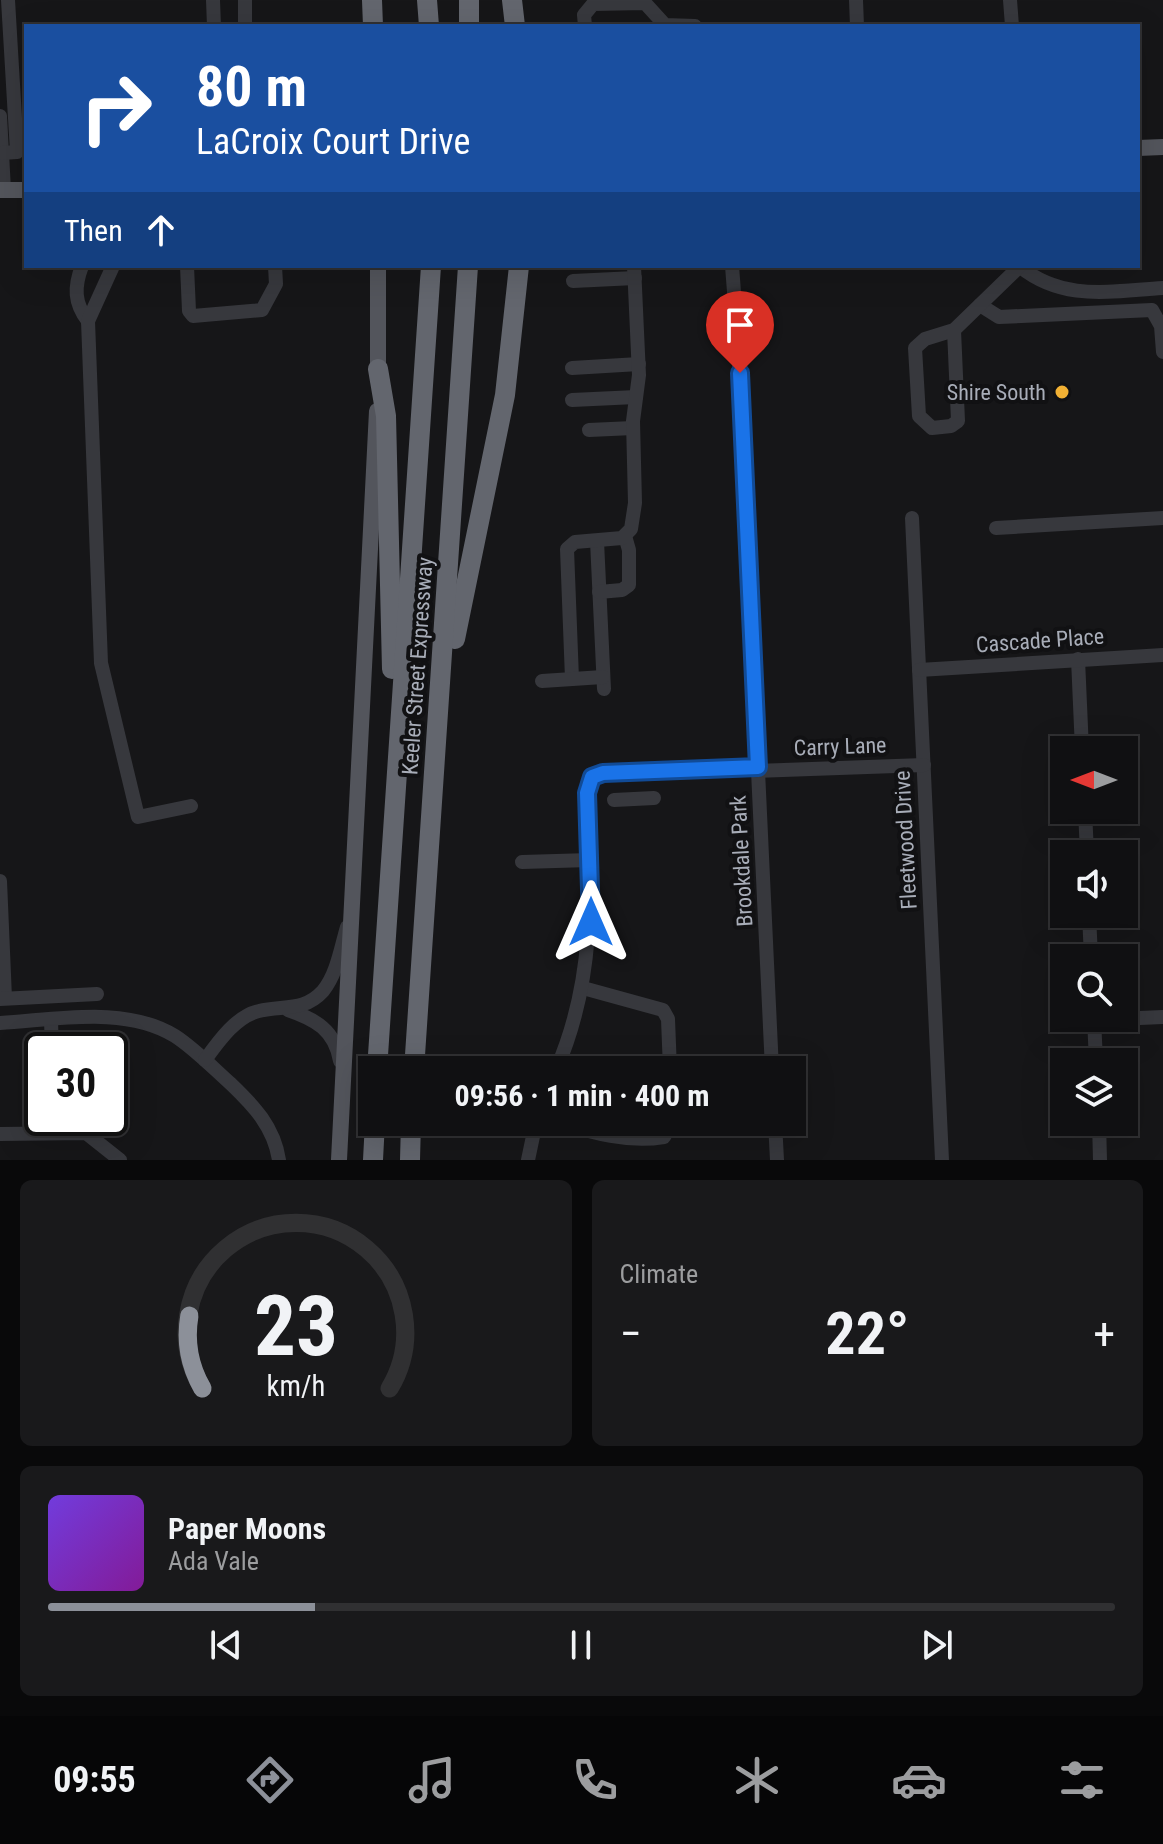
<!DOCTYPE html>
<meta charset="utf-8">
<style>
:root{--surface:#101012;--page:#19191b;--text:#f1f3f6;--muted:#9c9d9f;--line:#303032;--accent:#8c9099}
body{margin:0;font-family:"Roboto Condensed",sans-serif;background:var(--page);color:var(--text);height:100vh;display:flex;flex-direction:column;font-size:30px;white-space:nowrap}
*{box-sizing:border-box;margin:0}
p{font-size:26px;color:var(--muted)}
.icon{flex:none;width:44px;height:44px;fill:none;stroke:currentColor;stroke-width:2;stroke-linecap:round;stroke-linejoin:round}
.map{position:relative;height:1160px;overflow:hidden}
.panel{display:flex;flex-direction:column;gap:20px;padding:20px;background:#09090a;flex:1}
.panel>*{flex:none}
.top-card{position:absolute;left:24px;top:24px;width:1116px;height:244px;border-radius:0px;box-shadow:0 8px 32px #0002,0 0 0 2px var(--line);background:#1a4fa0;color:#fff;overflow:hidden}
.needle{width:52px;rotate:270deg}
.fabs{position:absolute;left:1050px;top:736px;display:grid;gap:16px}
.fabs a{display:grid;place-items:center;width:88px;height:88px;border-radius:0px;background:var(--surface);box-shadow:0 8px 32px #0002,0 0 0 2px var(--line);font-size:40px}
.speed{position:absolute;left:24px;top:1032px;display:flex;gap:16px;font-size:40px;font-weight:700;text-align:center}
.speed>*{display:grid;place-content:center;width:104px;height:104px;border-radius:50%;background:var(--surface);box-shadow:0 8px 32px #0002,0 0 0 2px var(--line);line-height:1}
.speed .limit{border:4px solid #111;border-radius:12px;background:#fff;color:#111}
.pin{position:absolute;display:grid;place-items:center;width:68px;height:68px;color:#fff;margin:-82px -34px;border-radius:50% 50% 50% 0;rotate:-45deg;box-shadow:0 0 8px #0007}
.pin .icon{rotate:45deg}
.me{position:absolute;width:88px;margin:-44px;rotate:0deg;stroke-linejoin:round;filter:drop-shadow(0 0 6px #0008)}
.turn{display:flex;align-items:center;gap:28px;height:168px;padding:0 40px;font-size:36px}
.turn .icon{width:104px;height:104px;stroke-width:2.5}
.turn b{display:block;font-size:56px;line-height:68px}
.then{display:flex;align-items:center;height:76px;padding:0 40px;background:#0003;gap:16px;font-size:30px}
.big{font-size:60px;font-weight:700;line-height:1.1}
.panel .card{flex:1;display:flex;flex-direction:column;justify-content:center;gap:12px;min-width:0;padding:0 28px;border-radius:12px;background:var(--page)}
.panel .dial{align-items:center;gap:0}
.dial svg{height:208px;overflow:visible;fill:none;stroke:var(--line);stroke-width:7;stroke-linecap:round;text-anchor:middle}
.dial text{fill:var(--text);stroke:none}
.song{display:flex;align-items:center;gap:24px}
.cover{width:96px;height:96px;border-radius:12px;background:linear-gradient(135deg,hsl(260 70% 55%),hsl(290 70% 35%))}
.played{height:8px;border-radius:4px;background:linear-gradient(90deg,var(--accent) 25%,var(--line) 25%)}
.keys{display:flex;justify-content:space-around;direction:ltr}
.heat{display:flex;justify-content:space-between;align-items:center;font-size:44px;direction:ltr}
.panel .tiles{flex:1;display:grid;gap:20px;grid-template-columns:1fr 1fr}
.card:last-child{grid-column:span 2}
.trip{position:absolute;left:358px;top:1056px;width:448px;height:80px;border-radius:0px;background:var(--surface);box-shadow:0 8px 32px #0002,0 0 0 2px var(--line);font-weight:700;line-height:80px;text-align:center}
.dock{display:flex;height:128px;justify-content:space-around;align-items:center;background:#060607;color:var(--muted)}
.dock .icon{width:56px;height:56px}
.dock .active{color:var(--accent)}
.dock b{font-size:36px;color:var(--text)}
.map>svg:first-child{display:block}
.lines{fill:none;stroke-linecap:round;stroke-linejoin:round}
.minor{stroke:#37383d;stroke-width:14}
.major{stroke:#53555c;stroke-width:16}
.highway{stroke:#63666e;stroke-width:20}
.route-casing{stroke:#114b97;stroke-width:20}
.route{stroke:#1a73e8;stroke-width:14}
.poi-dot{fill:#f2b134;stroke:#111113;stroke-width:3}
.labels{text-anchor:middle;stroke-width:8;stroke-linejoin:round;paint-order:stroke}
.poi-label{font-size:22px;fill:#a8adb8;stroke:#111113;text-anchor:end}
.street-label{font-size:22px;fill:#a8adb8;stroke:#111113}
</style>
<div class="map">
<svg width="1163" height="1160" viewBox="0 0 1163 1160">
<rect width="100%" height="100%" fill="#161618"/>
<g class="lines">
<g class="minor">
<path d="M213,0L214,26"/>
<path d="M245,0V26"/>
<path d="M856,0L857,26"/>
<path d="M1010,0L1012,26"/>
<path d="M585,26L584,15L593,4L645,3L665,25L695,26"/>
<path d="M0,116L4,190"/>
<path d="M2,153L17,152L8,0"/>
<path d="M82,266C74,287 74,303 88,321"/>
<path d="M113,266L88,321L101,663L138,817L191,806"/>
<path d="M187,266L189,311L193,316L262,310L276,284L275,266"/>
<path d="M732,266L738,343L772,1070"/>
<path d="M1019,266C1063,302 1110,291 1163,288"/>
<path d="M573,281L635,278"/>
<path d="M980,305L999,317L1152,310L1161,326L1163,352"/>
<path d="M954,330L925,339L915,348L919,416L932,428L951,426L958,421L954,330L1019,267"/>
<path d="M572,368L639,364"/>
<path d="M572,400L636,397"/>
<path d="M589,430L633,428"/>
<path d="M912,518L942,1160"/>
<path d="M996,528L1163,518"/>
<path d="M597,541L604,689"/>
<path d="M599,592L622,590L629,585V550L625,536"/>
<path d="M1078,659L1082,750"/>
<path d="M919,670L1163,655"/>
<path d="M572,679L567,549L575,542L622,538L631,529L635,503L633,421L639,375L634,266"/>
<path d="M542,681L603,677"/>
<path d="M758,771L924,765"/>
<path d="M614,800L654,798"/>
<path d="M1085,810L1087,854"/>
<path d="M522,862L590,860"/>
<path d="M0,881L5,998"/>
<path d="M1089,914L1091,958"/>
<path d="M583,988L663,1010L668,1019L670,1070"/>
<path d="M0,999L97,994"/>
<path d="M288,1010C315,1019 335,1030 340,1061"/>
<path d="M1094,1018L1096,1062"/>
<path d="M1094,1020L1163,1017"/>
<path d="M51,1021L52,1050"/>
<path d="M0,1023C55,1020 125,1005 175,1036C195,1049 213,1068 231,1084C254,1106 274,1127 279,1160"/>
<path d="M205,1060C218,1042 236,1016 259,1011C283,1005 304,1012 323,991C337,974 341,947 347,927"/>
<path d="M556,1070C596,979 591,889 587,793L590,780L603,773L758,767"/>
<path d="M559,1122C593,1133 628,1143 664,1137L672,1122"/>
<path d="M775,1122L777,1160"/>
<path d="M1099,1122L1100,1160"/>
<path d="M0,1134L86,1133L120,1160"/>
<path d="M528,1160L536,1122"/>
</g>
<g class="major">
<path d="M1138,148L1163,147"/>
<path d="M0,190H26"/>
<path d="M378,266V379"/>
<path d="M339,1160L377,411"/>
</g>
<g class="highway">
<path d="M372,0L373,26"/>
<path d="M427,0L429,26"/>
<path d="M469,0V26"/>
<path d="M512,0L515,26"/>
<path d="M378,369L386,416L392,669"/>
<path d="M455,639L505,395L519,266"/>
<path d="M377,1070L431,266"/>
<path d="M414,1070L468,266"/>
<path d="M373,1160L375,1122"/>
<path d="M410,1160L411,1122"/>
</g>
</g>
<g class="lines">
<g class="route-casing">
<path id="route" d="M591,922L587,793L592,777L603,773L758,767L740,373"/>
</g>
<use href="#route" class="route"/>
</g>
<circle class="poi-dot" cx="1062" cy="392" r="8"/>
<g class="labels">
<g class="poi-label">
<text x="1046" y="400">Shire South</text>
</g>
<g class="street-label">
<text transform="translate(1040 640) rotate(-4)" y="8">Cascade Place</text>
<text transform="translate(417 666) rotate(-86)" y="8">Keeler Street Expressway</text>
<text transform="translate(840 746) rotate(-2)" y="8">Carry Lane</text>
<text transform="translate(905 840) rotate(-93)" y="8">Fleetwood Drive</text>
<text transform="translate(741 861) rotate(-93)" y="8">Brookdale Park</text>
</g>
</g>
</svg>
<div class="fabs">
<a><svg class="needle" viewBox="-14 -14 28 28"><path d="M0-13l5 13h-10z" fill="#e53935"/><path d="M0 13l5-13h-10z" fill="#9c9d9f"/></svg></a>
<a><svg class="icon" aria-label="sound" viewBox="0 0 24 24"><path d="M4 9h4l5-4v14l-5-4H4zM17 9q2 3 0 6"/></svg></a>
<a><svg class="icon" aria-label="search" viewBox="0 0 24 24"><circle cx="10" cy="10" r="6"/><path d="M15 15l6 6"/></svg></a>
<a><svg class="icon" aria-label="layers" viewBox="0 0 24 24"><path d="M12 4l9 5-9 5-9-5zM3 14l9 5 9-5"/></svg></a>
</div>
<div class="speed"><div class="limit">30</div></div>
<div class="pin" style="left:740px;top:373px;background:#d93025"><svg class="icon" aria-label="arrive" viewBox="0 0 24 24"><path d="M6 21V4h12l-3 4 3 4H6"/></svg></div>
<svg class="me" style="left:591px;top:922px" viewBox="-20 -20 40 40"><path d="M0-17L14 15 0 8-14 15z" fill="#1a73e8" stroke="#fff" stroke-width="4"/></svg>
<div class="trip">09:56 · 1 min · 400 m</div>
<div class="top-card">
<div class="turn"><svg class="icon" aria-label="right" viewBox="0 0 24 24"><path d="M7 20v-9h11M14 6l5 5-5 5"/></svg><div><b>80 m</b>LaCroix Court Drive</div></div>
<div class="then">Then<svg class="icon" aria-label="ahead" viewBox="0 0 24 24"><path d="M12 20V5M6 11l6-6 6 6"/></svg></div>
</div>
</div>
<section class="panel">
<div class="tiles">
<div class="card dial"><svg viewBox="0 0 100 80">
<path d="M14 69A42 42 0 1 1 86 69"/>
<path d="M14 69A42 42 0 0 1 9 41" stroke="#8c9099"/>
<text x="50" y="56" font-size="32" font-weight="700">23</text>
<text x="50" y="72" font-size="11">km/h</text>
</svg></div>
<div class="card"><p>Climate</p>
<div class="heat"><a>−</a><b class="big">22°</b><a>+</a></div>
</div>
<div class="card">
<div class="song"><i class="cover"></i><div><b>Paper Moons</b><p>Ada Vale</p></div></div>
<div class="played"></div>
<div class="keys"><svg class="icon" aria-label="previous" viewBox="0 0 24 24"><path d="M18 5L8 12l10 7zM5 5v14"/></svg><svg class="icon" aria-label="pause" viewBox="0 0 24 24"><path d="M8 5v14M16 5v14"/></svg><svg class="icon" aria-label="next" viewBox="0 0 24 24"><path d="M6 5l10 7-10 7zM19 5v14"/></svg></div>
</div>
</div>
</section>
<nav class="dock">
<b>09:55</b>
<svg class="icon active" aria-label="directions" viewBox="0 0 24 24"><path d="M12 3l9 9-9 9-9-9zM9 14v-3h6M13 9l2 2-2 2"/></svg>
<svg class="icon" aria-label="music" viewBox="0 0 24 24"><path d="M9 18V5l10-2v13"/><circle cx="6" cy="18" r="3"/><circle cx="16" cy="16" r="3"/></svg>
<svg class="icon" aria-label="phone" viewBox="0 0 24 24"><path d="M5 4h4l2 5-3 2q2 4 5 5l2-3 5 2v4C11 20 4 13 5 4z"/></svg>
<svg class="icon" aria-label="climate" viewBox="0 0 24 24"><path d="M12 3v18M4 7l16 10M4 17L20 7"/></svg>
<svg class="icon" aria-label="car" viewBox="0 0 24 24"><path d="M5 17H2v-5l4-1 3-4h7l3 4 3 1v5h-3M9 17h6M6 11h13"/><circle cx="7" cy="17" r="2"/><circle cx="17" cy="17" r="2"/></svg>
<svg class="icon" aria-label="filters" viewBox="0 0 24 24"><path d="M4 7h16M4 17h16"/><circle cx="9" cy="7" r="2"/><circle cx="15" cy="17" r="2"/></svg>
</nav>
